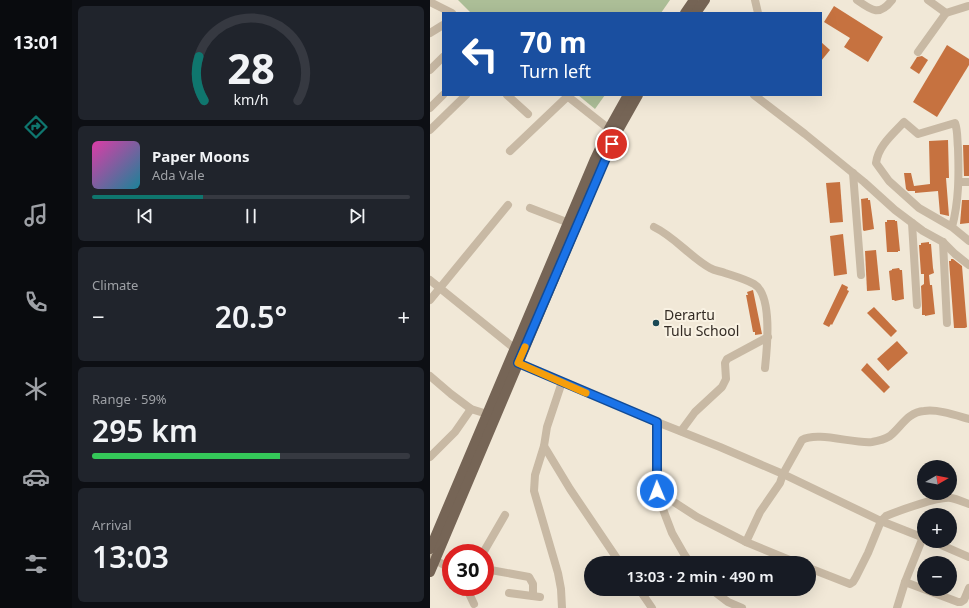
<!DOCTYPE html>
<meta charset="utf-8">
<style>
:root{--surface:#171b24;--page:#20242c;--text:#f1f3f6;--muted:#9ea1a6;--line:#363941;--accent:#0f766e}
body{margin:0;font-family:"Noto Sans",sans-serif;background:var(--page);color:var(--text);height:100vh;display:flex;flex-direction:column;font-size:15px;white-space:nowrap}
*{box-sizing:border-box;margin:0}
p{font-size:13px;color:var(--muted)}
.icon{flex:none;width:22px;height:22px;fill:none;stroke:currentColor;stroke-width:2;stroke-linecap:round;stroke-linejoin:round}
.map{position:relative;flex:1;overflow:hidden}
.drawer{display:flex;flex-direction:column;gap:6px;padding:6px;background:#0d0f14;width:358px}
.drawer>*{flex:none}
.guide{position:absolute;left:12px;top:12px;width:380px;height:84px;border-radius:0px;box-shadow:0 4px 16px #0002;background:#1a4fa0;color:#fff;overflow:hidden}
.needle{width:26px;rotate:81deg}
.buttons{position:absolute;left:487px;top:460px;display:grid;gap:8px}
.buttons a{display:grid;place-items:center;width:40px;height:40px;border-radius:50%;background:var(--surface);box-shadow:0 4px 16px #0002;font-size:20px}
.speed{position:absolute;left:12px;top:544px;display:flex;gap:8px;font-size:20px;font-weight:700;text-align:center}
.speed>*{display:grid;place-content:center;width:52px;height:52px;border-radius:50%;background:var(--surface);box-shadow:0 4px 16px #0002;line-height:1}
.speed .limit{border:6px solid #d22;background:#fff;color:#111}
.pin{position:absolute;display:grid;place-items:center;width:34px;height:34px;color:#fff;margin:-17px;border:2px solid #fff;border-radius:50%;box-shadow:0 1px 4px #0007}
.me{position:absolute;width:44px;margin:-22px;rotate:359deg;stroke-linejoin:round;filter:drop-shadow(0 0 3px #0008)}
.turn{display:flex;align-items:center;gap:14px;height:84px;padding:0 12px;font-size:18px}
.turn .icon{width:52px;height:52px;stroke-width:2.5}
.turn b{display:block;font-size:28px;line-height:34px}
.big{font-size:30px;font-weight:600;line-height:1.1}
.drawer .card{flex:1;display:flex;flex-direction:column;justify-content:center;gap:6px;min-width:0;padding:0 14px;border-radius:6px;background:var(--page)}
.drawer .dial{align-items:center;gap:0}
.dial svg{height:104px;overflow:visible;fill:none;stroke:var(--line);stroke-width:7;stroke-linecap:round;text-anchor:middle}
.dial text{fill:var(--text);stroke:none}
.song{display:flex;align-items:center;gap:12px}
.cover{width:48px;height:48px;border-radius:6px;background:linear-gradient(135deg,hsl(320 70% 55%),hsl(190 70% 35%))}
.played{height:4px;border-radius:2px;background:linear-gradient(90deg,var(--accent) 35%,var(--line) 35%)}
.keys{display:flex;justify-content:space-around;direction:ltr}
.heat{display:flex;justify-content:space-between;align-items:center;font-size:22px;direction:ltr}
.charge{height:6px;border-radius:3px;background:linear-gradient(90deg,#34c759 59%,var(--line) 0)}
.trip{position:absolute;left:154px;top:556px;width:232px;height:40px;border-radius:20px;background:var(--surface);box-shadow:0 4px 16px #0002;font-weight:600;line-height:40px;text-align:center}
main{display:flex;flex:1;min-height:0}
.dock{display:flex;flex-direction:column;width:72px;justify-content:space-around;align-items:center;background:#090b0e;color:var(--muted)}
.dock .icon{width:28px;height:28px}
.dock .selected{color:var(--accent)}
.dock b{font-size:18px;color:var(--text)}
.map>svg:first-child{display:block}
.green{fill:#adbf98}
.building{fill:#c67240}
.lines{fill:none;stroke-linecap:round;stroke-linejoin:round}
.minor{stroke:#c8b9a4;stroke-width:8}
.major{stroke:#766556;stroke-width:10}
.route-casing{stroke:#114b97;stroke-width:10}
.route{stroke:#1a73e8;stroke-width:7}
.slow{stroke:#f59e0b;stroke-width:7}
.poi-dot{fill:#1b4955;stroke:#f9f2e3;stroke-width:1.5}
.labels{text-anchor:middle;stroke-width:4;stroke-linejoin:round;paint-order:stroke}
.poi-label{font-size:14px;fill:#342c25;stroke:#f9f2e3;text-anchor:start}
</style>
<main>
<nav class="dock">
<b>13:01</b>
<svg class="icon selected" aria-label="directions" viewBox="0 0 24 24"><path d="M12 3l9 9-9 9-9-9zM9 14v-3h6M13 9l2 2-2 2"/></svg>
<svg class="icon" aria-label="music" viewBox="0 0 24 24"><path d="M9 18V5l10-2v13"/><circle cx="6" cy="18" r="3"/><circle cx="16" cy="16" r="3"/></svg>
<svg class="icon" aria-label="phone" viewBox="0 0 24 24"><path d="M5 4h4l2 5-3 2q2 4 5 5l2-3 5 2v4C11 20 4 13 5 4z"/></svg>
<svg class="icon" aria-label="climate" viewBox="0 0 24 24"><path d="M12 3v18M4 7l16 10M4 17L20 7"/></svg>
<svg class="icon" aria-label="car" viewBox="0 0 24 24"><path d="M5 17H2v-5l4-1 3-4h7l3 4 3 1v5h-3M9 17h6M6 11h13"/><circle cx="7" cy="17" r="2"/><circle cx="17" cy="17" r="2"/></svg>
<svg class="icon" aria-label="filters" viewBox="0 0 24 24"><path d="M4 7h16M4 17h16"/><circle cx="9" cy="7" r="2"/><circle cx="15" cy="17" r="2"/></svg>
</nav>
<section class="drawer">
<div class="card dial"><svg viewBox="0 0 100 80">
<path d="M14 69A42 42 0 1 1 86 69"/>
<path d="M14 69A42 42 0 0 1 10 35" stroke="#0f766e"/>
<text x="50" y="56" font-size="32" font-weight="700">28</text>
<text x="50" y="72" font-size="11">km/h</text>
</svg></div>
<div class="card">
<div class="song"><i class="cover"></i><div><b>Paper Moons</b><p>Ada Vale</p></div></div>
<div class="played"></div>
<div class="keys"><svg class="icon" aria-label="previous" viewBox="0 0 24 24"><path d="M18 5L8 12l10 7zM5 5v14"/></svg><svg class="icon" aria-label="pause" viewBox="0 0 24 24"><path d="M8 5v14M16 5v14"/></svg><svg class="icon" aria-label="next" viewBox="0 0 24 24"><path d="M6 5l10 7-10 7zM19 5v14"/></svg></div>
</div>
<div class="card"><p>Climate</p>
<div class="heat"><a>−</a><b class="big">20.5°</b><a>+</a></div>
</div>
<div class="card"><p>Range · 59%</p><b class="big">295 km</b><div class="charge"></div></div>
<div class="card"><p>Arrival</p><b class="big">13:03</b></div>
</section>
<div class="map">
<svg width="539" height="608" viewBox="0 0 539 608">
<rect width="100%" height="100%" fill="#f1e8d7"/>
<g class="green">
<path d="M28,0H240L231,13H41Z"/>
<path d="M148,95H175L165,109Z"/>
</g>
<g class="building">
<path d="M404,6L453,37L438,62L414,47L420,38L394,22Z"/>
<path d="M391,42L400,50L391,61Z"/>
<path d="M517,45L539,59V65L507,117L483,102Z"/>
<path d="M492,56L498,60L489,74L480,68L487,57Z"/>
<path d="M518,140L519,178H516L519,216L510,214L508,191L485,193V191H478L476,189L474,173H481L484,186L500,184L499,141Z"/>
<path d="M533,145H539V176H534Z"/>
<path d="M410,182L413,222L400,223L396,183Z"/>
<path d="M438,198V200H440L444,229L434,231L433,230L431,199Z"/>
<path d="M532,200H539V223L530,224Z"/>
<path d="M457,220H465V221H467L470,251H468V252H457L455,222H457Z"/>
<path d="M413,234L417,274L404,276L400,236Z"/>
<path d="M499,242V244H501L503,268L504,273L499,275L500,285H502L505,314L495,316V315H492V308L491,286L494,284V274H491L489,245H491V243Z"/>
<path d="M446,250L450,290L437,291L435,251Z"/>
<path d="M521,259H523L532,266L537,327L535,328H524L519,261H521Z"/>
<path d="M469,268L470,270H472L474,299L465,301L464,300H462L459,271L462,270V269Z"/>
<path d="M412,284L418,287L417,290L419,291L402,325L401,324L399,327L393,324Z"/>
<path d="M323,290L332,334L325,335V332H323L316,295H318L317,292Z"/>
<path d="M444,307L467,331L461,337L437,313Z"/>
<path d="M467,341L478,353L458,371L447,359Z"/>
<path d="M437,363L460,387L454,393L431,370Z"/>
</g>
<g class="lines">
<g class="minor">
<path d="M325,0L328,13"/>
<path d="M427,0C441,10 449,17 462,0"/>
<path d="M498,0L516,13L538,6"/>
<path d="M0,2L22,13"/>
<path d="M0,33L13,25"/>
<path d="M488,52L516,13"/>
<path d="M0,70L13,57"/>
<path d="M77,95L98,114"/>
<path d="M136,95L179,129"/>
<path d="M324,95L375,134L434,182L465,210L493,231L513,242L525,254L539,265"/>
<path d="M0,108L13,95"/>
<path d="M0,130L36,95"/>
<path d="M80,151L138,96"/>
<path d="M423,173L431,275"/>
<path d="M529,182H539"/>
<path d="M100,208L139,223"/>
<path d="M482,223L487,305"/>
<path d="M224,227C245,237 260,257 280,268C285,271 290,271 295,273C304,276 315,279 324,284C343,295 337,349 335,368"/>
<path d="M522,227C529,201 529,175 528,148C527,140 528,131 525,123L488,134L474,122C463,134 448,146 446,163L459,181L489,208L522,227L539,241"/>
<path d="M513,242L517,323"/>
<path d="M0,280L84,348"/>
<path d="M0,300L78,205"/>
<path d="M84,361L227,422L290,447L353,474L451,521L494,538"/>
<path d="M0,376L21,394L41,409L57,414"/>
<path d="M132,382L117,427L114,446L140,489L190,563"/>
<path d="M227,422V491L234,512L242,533L254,554L260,563"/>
<path d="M251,431L265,412L292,387L296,379L295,363L297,359L338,337"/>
<path d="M114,446L105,475L104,491L128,573L131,589L132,608"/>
<path d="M0,457L25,432L41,409"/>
<path d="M227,491L267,517L316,542"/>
<path d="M502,541L539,557"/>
<path d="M53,553L75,515"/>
<path d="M0,557L21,569"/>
<path d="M367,563L316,542L330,512L350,483L353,474L372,440C387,431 424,444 442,442C448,441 455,439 460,436C471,427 478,412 494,411C508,409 525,415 539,419"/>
<path d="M379,568L420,584L423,582L426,577L438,553L451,521L456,516C468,511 509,496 521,498C527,499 533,502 539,504"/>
<path d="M55,569L99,577L103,584V596"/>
<path d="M475,582L528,602H531L534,600L539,588"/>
<path d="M36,587L44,604"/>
<path d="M209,589L222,608"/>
<path d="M281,589L298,602L312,608"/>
<path d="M79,593L110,597"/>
<path d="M467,608L475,582L493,537"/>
</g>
<g class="major">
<path d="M255,13L264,0"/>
<path d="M266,13L275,0"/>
<path d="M0,549L165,159L179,129L198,95"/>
<path d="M0,572L173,163L186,134L208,95"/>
</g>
</g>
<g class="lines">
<g class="route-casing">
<path id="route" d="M182,144L88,363L227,422V491"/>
</g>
<use href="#route" class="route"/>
<path class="slow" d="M95,347L88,363L156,393"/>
</g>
<circle class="poi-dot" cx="226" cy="323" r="4"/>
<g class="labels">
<g class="poi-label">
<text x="234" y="320">Derartu<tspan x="234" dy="16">Tulu School</tspan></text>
</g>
</g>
</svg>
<div class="buttons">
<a><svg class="needle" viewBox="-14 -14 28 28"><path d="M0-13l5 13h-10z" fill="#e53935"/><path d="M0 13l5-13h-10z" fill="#9ea1a6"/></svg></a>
<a>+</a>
<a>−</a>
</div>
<div class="speed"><div class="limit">30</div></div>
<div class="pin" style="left:182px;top:144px;background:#d93025"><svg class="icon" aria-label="arrive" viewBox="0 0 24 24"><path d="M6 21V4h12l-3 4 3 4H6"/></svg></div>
<svg class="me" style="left:227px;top:491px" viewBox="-20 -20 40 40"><circle r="17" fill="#1a73e8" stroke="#fff" stroke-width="3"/><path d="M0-11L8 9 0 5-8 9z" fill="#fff"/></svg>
<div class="trip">13:03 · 2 min · 490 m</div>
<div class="guide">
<div class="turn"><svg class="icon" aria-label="left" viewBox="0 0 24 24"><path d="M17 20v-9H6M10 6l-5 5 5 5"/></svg><div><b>70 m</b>Turn left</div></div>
</div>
</div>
</main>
